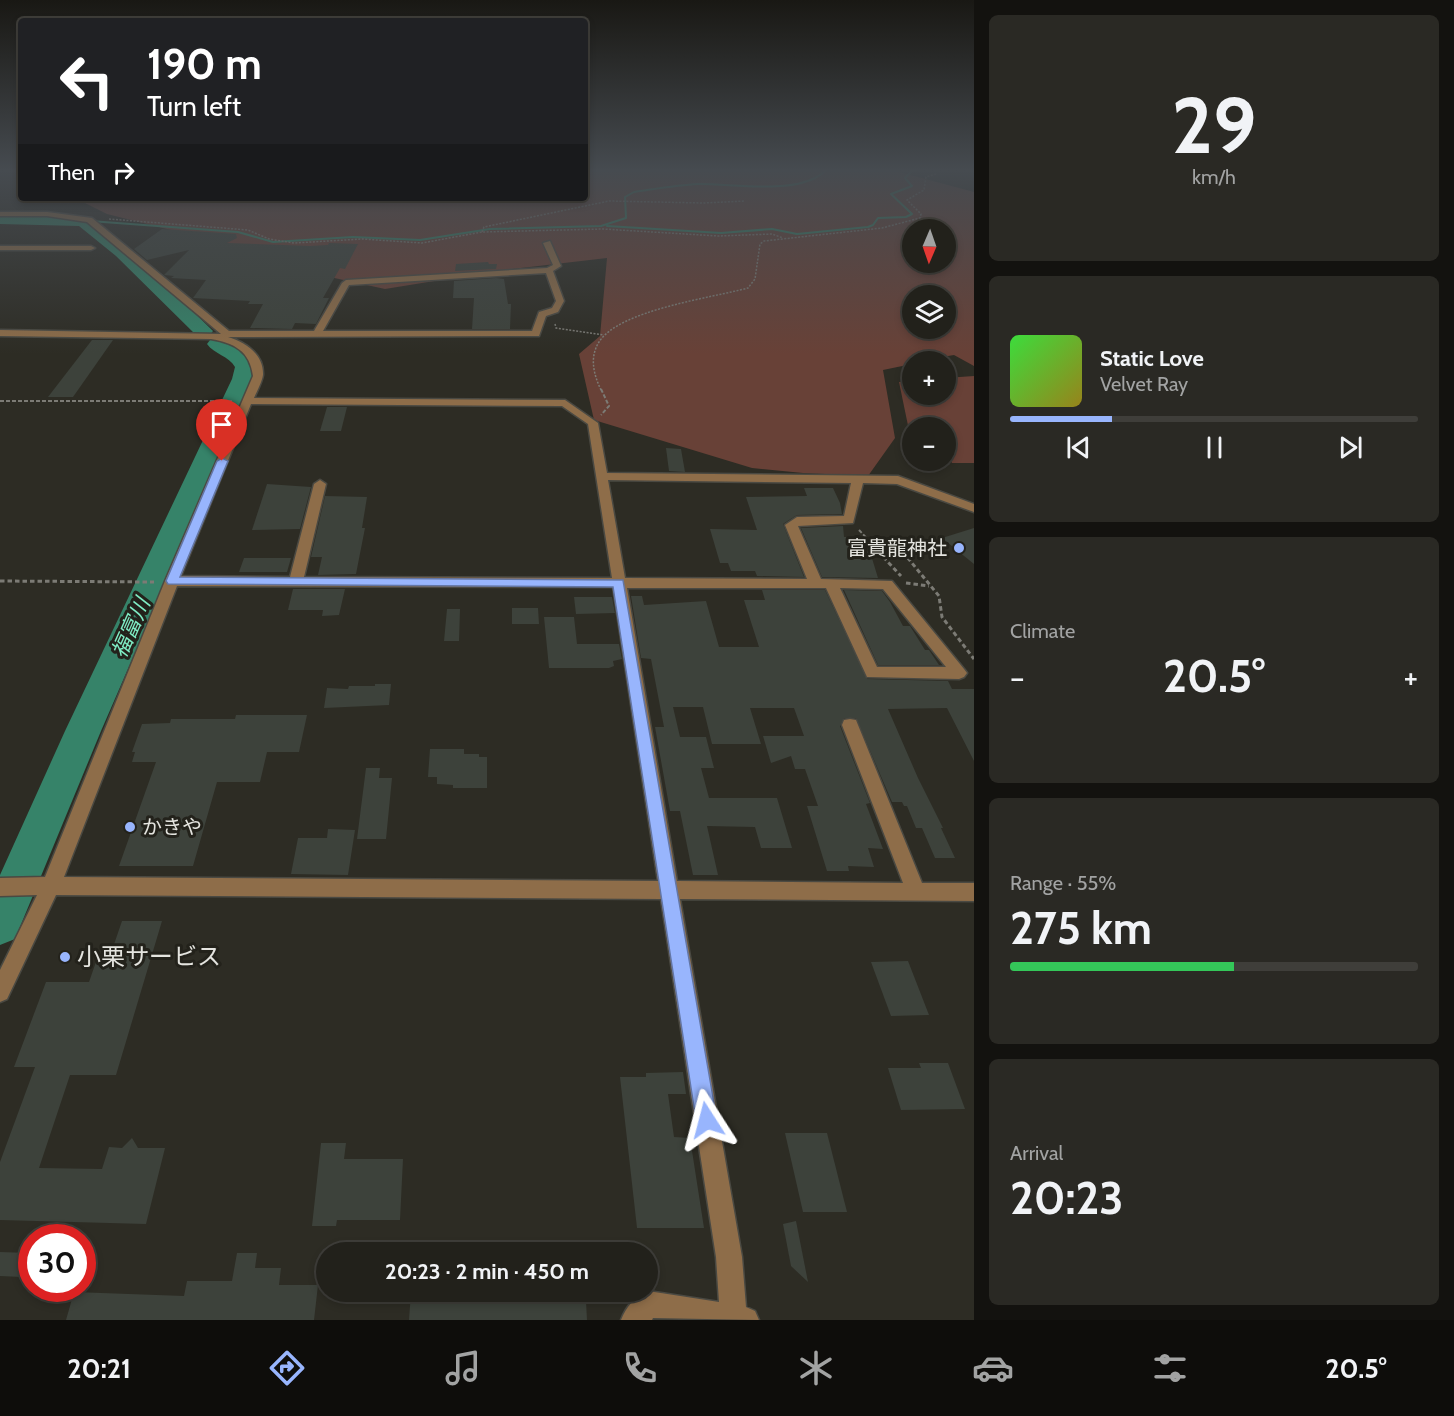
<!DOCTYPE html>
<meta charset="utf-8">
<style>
:root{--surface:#22211b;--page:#2a2924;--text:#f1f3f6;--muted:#a2a3a3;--line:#3f3e3a;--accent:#98b5fd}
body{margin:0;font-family:Cabin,"Noto Sans JP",sans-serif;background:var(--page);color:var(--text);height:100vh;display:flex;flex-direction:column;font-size:22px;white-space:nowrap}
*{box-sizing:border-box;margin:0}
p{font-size:20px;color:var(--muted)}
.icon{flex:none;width:33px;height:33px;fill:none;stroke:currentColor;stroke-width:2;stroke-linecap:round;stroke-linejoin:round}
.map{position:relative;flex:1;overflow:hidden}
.drawer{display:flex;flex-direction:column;gap:15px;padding:15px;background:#13120f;width:480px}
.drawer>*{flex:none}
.top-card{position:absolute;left:18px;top:18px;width:570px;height:183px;border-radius:6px;box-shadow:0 3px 9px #0003,0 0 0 2px var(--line);background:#202124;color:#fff;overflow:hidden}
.needle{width:39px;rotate:182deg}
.controls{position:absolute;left:902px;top:219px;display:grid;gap:12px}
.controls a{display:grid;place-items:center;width:54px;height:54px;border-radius:50%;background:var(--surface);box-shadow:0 3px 9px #0003,0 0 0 2px var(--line);font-size:30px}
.speed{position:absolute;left:18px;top:1224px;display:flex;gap:12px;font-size:30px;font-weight:700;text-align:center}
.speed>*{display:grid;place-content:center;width:78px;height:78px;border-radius:50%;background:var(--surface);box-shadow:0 3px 9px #0003,0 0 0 2px var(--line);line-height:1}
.speed .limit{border:9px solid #d22;background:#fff;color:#111}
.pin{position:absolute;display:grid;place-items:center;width:51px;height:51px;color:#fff;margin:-62px -26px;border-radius:50% 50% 50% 0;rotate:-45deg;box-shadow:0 0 6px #0007}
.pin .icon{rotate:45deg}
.me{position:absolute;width:66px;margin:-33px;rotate:351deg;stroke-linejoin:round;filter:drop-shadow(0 0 4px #0008)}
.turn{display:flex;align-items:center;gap:21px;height:126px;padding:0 30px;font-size:27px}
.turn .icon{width:78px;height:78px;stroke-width:2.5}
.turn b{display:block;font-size:42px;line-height:51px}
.then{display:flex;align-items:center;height:57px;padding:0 30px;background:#0003;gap:12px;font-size:22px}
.big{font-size:45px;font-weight:700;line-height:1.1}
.drawer .card{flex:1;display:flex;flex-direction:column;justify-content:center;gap:9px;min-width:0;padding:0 21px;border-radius:9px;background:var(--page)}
.drawer .dial{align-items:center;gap:0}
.dial b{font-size:78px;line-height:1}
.song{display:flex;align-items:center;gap:18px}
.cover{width:72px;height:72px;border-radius:9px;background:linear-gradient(135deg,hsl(120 70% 55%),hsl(50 70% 35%))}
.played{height:6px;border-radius:3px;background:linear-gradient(90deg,var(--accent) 25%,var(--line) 25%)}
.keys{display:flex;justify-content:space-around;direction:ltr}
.heat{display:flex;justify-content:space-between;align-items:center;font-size:33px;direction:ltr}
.charge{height:9px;border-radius:4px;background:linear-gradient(90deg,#34c759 55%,var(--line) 0)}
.trip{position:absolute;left:316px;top:1242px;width:342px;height:60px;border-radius:30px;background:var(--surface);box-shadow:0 3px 9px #0003,0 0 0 2px var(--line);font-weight:700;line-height:60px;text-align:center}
.menu{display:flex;height:96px;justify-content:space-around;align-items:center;background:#0e0d0b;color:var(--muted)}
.menu .icon{width:42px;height:42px}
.menu .active{color:var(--accent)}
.menu b{font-size:27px;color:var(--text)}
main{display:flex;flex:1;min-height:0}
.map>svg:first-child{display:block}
.green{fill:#684137;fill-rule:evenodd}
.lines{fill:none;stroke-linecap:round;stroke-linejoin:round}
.stream{stroke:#368369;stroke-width:2}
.river{fill:#368369;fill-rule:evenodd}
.building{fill:#3d423b}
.minor-casing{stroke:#4a4942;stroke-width:3}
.path-far2{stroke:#7c7b75;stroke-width:1.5;stroke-dasharray:2 1.5;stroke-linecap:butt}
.path-far1{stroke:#7c7b75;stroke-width:2;stroke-dasharray:4 2;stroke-linecap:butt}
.path{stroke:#7c7b75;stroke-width:3;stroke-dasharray:4.5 3;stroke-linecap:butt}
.minor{fill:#8e6d49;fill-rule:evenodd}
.route{fill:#98b5fd;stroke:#6376a4;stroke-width:1.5}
.poi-dot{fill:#98b5fd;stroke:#23221b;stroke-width:2}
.labels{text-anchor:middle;stroke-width:6;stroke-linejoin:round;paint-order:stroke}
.poi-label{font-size:20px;fill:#e4e4df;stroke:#23221b;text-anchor:end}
.water-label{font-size:21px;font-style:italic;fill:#80eec6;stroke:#23221b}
.near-poi-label{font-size:24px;fill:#e4e4df;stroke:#23221b;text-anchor:start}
</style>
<main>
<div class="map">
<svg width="974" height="1320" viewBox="0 0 974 1320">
<rect width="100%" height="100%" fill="#2d2c24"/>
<g class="green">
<path d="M585,169H888L974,192V366L954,355L912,362V364L883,370L895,438L868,476L803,473L752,468L594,420L579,354L600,336L607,258L496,271L385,289L293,269L191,235L107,214L75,198H585ZM912,230H945V262H912ZM912,296H945V328H912Z"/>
<path d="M974,376V463H952L945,450V428H912L911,440L899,382L912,381V394H945V378Z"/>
</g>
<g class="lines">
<g class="stream">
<path d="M90,221L238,232L273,242L353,237L420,240L490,229L601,226L626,218L625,197L634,192C655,189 677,185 698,184C733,183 802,197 827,169"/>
<path d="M607,226L721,233L772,229L797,234L868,227L873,225L878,218L906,217L912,214L891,194L912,186L905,178L912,171L920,169"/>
</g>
<g class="river">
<path d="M0,214L89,218L128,248L213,331L210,335H196L116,256L79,226L0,224Z"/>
<path d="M217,338L249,353L257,367L254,379L101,731L15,939L0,945V875L65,731L232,379L235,367C229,356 214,354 207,344L210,340Z"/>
</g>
</g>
<g class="building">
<path d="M162,229L236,234L237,238L227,243L310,246L328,245L329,243L358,244L345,269L340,268L323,298H329L316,324L295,323L292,329L250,328L263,304H248L250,301L193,298L206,280L171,278L174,276L164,275L189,250L147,260L134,249Z"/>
<path d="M488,262L489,264H497L496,269L455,271L456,264Z"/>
<path d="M496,278L504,279L508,304H511L510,329H472L474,298H453L454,281Z"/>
<path d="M92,340H113L73,397H48Z"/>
<path d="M327,407H347L341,431H320Z"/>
<path d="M666,448L681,449L685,472L669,471Z"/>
<path d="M267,484L311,487L300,529L252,530Z"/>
<path d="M804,488H833L840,503L842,514L797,515L783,524L804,577L757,576L755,571H731L728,563H720L710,529L757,530L746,497L807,496Z"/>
<path d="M325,496L367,497L362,528H365L356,574L318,575L322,557H311Z"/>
<path d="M843,526L844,537H851L856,547L861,545L871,555L878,578L822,577L801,528Z"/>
<path d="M974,528V564L942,538Z"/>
<path d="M244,558H291L287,572H239Z"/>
<path d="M293,589H345L339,615L322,616L323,610H288Z"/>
<path d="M762,590H825L867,679L948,681L952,689H974V761L947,708L888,709L918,778L943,828H941L955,858H935L922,828H916L907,806H904L902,802H892L856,718H844L840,726L870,803L866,804L883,849L868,848L874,867L848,866L849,871H827L807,806H818L805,769H795L791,756L771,763L763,736H804L794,708H750L761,744H712L703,707H673L680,737H706L714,768H701L709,798H777L792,848H761L755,827L707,826L718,875H693L680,811H670L655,727H664L651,659L641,658L631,596H642L644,605L706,601L719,647H759L744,600H765Z"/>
<path d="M844,590L882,591L890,602L903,626H910L925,650H929L939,665H878Z"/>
<path d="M574,597H612L615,613L576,614Z"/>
<path d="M512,608H538L539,624H512Z"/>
<path d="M447,609H460L459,641H444Z"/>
<path d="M544,617H574L577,644H619L622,659L613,661L614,666L609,668H549Z"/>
<path d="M375,684H391L389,705L324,708L327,688L348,689L349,686H375Z"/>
<path d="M236,715H307L299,752H267L260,782H217L193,866H119L156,762H132L135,752H132L142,724L170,723L171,719H235Z"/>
<path d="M430,749H464V754H479V757H487V788H453V785L437,784V777H428Z"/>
<path d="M366,768H380L379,778H392L386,839H357Z"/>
<path d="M328,829L355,830L348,875L291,874L298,838H327Z"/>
<path d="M122,921H162L116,1075H70L39,1168L102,1169L109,1147L122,1148L132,1138L138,1148H165L146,1224L0,1220V1162L35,1067H14L46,982H89L97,959H109Z"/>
<path d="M908,961L929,1015L891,1016L871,962Z"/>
<path d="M919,1063H948L965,1109L901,1110L888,1068H921Z"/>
<path d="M683,1072L686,1094H668L674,1137L690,1138L704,1228H637L620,1077H646V1073Z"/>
<path d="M785,1133H827L847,1212H803Z"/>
<path d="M321,1143H346L344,1159H403L400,1220H337L336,1226H312Z"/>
<path d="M796,1221L808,1282L791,1266L783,1224Z"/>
<path d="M0,1252L29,1253L22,1277L0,1276Z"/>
<path d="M237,1253H257L255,1268H281L279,1285H318L314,1320H66L74,1292L184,1296L187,1281H232Z"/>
<path d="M411,1292H503L507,1300L586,1301L587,1320H409Z"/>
</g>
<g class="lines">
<g class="minor-casing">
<g id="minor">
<path d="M0,212H47L92,218L229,331H314L342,283L346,280L547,268L553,265L543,243L550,241L561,266L553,271L564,301L558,312L546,316L539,336L228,337C245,342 264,354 263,375C262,382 257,391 254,398L565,400L598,423L607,473L898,476L974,504V512L897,484L863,483L853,523L798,526L821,579L892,581L964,669L967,673L964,677L959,679L867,677L826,588H627L677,881L903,883L842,725L844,720L850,719L856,720L858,725L922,883H974V901L680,899L742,1257L746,1307L755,1311L759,1320L653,1318L652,1320H621C626,1307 635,1296 648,1291L719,1302L716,1257L661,899L56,895L7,999L0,1002V970L37,895L0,896V878L45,877L165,581L253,376C250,351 234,343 211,339L0,336V330L221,334L87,222L47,216H0ZM546,273L556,301L552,308L539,312L532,331H323L349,285ZM251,404L562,406L588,424L612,578L304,577L326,484L320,480L314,484L290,577L181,576ZM608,480L851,483L844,516L797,517L785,525L807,579L625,578ZM177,586L613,587L658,881L64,877ZM840,588L883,589L946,667H877Z"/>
<path d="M0,246H91L95,248L91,250H0Z"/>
</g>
</g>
<g class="path-far2">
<path d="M109,219L248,230L269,239L294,243L362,239L422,243L482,232L603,229L718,236L772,234L783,238"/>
<path d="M482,232L484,227L609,201L703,203L745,201"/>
<path d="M555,324L556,328L604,335"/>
<path d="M601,390C594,375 589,358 599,342C619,310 711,298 748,288L755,279L760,244L764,241L882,228L920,218L921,214L907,200L924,190L926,177L936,174"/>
</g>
<g class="path-far1">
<path d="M601,389L609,406L601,415"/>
<path d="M0,401H234"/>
<path d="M859,530L875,547"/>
<path d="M897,545L899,547"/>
</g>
<g class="path">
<path d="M873,546L901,576"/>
<path d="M898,546L939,596L942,617L974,659"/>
<path d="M0,581L154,582"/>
<path d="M906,583L929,586"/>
</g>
<use href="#minor" class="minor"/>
</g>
<linearGradient id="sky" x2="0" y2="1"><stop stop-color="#191814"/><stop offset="0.48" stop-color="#464b50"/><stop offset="1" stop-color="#464b50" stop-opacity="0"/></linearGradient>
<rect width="974" height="354" fill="url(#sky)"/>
<path class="route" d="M222,458L228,461L180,577L623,580L717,1120L714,1127L707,1130L699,1127L696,1120L613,587L168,584L166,581L217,461Z"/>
<g class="poi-dot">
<circle cx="959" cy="548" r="6"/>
<circle cx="130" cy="827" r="6"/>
<circle cx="65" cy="957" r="6"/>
</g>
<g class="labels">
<g class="poi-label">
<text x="947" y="555">富貴龍神社</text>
<text x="142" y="834" text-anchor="start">かきや</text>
</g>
<g class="water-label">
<text transform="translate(131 628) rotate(-66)" y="7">福富川</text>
</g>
<g class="near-poi-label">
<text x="77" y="965">小栗サービス</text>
</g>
</g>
</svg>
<div class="controls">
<a><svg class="needle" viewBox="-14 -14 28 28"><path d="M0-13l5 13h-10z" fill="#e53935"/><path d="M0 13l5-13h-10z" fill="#a2a3a3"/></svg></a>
<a><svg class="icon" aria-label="layers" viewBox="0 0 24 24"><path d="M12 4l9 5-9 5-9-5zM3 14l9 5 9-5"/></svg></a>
<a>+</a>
<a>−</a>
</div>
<div class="speed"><div class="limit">30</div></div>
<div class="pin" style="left:222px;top:461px;background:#d93025"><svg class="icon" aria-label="arrive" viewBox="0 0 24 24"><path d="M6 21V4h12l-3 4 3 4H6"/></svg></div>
<svg class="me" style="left:707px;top:1120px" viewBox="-20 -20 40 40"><path d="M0-17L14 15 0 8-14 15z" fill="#98b5fd" stroke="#fff" stroke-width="4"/></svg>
<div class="trip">20:23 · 2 min · 450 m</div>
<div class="top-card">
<div class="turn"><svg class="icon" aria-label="left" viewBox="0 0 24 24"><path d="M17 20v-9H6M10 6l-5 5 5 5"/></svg><div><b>190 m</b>Turn left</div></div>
<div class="then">Then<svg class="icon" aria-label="right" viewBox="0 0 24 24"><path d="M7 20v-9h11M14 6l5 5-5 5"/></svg></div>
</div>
</div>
<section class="drawer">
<div class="card dial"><b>29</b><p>km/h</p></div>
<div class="card">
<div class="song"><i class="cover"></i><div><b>Static Love</b><p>Velvet Ray</p></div></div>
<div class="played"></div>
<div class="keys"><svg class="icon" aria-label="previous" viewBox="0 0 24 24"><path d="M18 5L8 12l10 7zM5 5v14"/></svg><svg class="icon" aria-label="pause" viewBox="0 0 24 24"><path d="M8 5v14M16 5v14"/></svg><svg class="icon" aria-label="next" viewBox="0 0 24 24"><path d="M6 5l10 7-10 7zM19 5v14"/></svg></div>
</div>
<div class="card"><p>Climate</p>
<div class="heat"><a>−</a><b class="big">20.5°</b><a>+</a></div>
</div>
<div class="card"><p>Range · 55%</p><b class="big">275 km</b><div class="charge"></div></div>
<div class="card"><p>Arrival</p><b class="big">20:23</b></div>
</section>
</main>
<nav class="menu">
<b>20:21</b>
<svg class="icon active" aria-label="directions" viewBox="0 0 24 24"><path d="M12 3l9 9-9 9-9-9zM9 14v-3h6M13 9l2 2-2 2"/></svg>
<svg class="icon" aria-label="music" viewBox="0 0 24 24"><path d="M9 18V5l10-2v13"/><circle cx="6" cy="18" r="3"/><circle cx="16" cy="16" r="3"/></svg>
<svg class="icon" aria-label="phone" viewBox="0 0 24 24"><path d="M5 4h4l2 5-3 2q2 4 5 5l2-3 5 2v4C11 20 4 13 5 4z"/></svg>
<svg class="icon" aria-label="climate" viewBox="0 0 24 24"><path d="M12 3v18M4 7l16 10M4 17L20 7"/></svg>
<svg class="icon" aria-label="car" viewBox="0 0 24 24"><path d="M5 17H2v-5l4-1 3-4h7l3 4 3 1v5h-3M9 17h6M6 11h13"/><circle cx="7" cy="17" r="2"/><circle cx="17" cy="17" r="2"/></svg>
<svg class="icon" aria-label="filters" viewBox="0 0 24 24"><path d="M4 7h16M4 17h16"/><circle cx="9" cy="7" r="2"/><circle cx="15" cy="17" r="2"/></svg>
<b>20.5°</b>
</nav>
